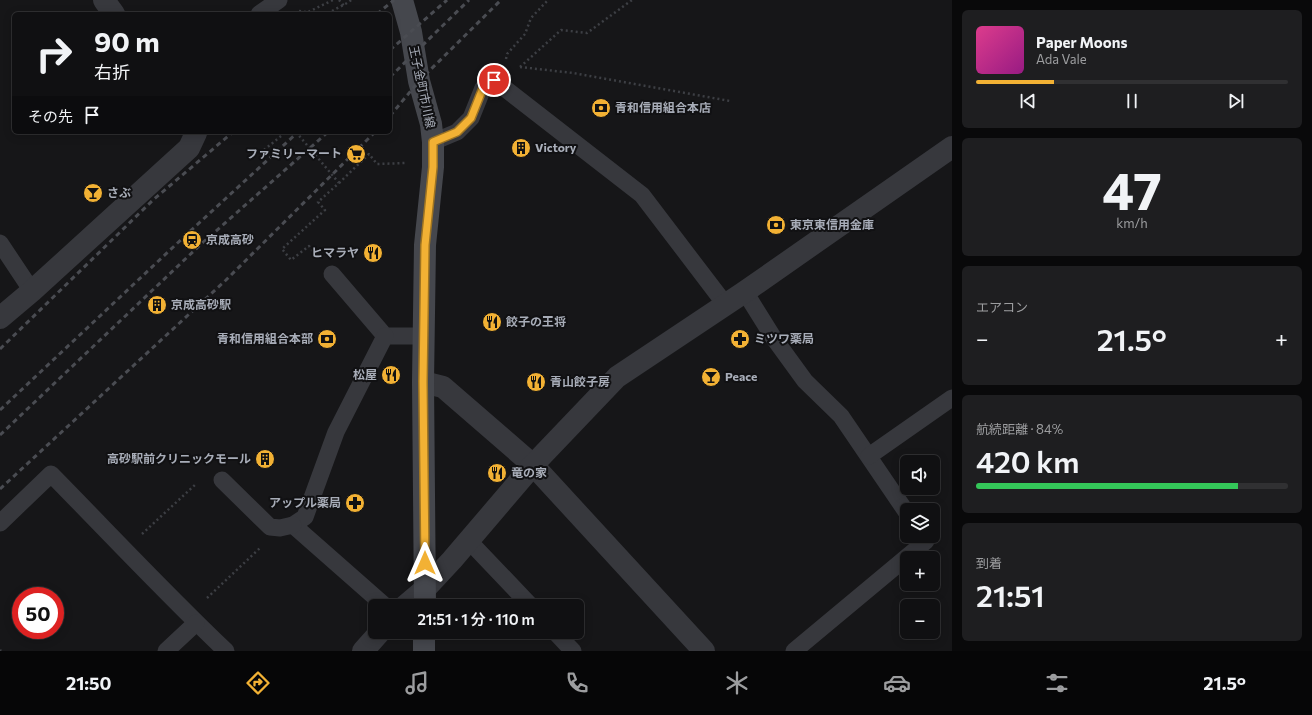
<!DOCTYPE html>
<html lang="ja">
<meta charset="utf-8">
<style>
:root{--surface:#101012;--page:#1e1e20;--text:#f1f3f6;--muted:#9c9d9f;--line:#303032;--accent:#f2b134}
body{margin:0;font-family:Commissioner,"Noto Sans JP",sans-serif;background:var(--page);color:var(--text);height:100vh;display:flex;flex-direction:column;font-size:15px;white-space:nowrap}
*{box-sizing:border-box;margin:0}
p{font-size:13px;color:var(--muted)}
.icon{flex:none;width:22px;height:22px;fill:none;stroke:currentColor;stroke-width:2;stroke-linecap:round;stroke-linejoin:round}
.map{position:relative;flex:1;overflow:hidden}
.details{display:flex;flex-direction:column;gap:10px;padding:10px;background:#09090a;width:360px}
.details>*{flex:none}
.hud{position:absolute;left:12px;top:12px;width:380px;height:122px;border-radius:6px;box-shadow:0 2px 10px #0003,0 0 0 1px var(--line);background:#101012;color:var(--text);overflow:hidden}
.buttons{position:absolute;left:900px;top:455px;display:grid;gap:8px}
.buttons a{display:grid;place-items:center;width:40px;height:40px;border-radius:6px;background:var(--surface);box-shadow:0 2px 10px #0003,0 0 0 1px var(--line);font-size:20px}
.speed{position:absolute;left:12px;top:587px;display:flex;gap:8px;font-size:20px;font-weight:700;text-align:center}
.speed>*{display:grid;place-content:center;width:52px;height:52px;border-radius:50%;background:var(--surface);box-shadow:0 2px 10px #0003,0 0 0 1px var(--line);line-height:1}
.speed .limit{border:6px solid #d22;background:#fff;color:#111}
.pin{position:absolute;display:grid;place-items:center;width:34px;height:34px;color:#fff;margin:-17px;border:2px solid #fff;border-radius:50%;box-shadow:0 1px 4px #0007}
.me{position:absolute;width:44px;margin:-22px;rotate:0deg;stroke-linejoin:round;filter:drop-shadow(0 0 3px #0008)}
.turn{display:flex;align-items:center;gap:14px;height:84px;padding:0 16px;font-size:18px}
.turn .icon{width:52px;height:52px;stroke-width:2.5}
.turn b{display:block;font-size:28px;line-height:34px}
.then{display:flex;align-items:center;height:38px;padding:0 16px;background:#0003;gap:8px;font-size:15px}
.big{font-size:30px;font-weight:600;line-height:1.1}
.details .widget{flex:1;display:flex;flex-direction:column;justify-content:center;gap:6px;min-width:0;padding:0 14px;border-radius:6px;background:var(--page)}
.details .dial{align-items:center;gap:0}
.dial b{font-size:52px;line-height:1}
.song{display:flex;align-items:center;gap:12px}
.cover{width:48px;height:48px;border-radius:6px;background:linear-gradient(135deg,hsl(330 70% 55%),hsl(310 70% 35%))}
.played{height:4px;border-radius:2px;background:linear-gradient(90deg,var(--accent) 25%,var(--line) 25%)}
.keys{display:flex;justify-content:space-around;direction:ltr}
.heat{display:flex;justify-content:space-between;align-items:center;font-size:22px;direction:ltr}
.charge{height:6px;border-radius:3px;background:linear-gradient(90deg,#34c759 84%,var(--line) 0)}
.trip{position:absolute;left:368px;top:599px;width:216px;height:40px;border-radius:6px;background:var(--surface);box-shadow:0 2px 10px #0003,0 0 0 1px var(--line);font-weight:600;line-height:40px;text-align:center}
.tab-bar{display:flex;height:64px;justify-content:space-around;align-items:center;background:#060607;color:var(--muted)}
.tab-bar .icon{width:28px;height:28px}
.tab-bar .selected{color:var(--accent)}
.tab-bar b{font-size:18px;color:var(--text)}
main{display:flex;flex:1;min-height:0}
.map>svg:first-child{display:block}
.lines{fill:none;stroke-linecap:round;stroke-linejoin:round}
.path{stroke:#3d3f44;stroke-width:2.5;stroke-dasharray:2 3;stroke-linecap:butt}
.lane{stroke:#37383d;stroke-width:17}
.street{stroke:#37383d;stroke-width:22}
.secondary{stroke:#45474d;stroke-width:22}
.rail{stroke:#4a4c52;stroke-width:3;stroke-dasharray:5 4;stroke-linecap:butt}
.route-casing{stroke:#9d7322;stroke-width:10}
.route{stroke:#f2b134;stroke-width:7}
.labels{text-anchor:middle;stroke-width:4;stroke-linejoin:round;paint-order:stroke}
.street-label{font-size:12px;fill:#a8adb8;stroke:#111113}
.poi-label{font-size:12px;font-weight:bold;fill:#a8adb8;stroke:#111113;text-anchor:start}
</style>
<main>
<div class="map">
<svg width="952" height="651" viewBox="0 0 952 651">
<rect width="100%" height="100%" fill="#161618"/>
<g class="lines">
<g class="path">
<path d="M339,0L344,6"/>
<path d="M299,11L306,12"/>
<path d="M304,14L333,0"/>
<path d="M328,14C335,8 344,6 351,0"/>
<path d="M506,59L507,54L525,34L531,18L548,0"/>
<path d="M520,67L573,73L730,101"/>
<path d="M520,67L561,30L587,33L632,0"/>
<path d="M296,132L339,183L318,202L325,210L282,249L291,260L309,246L316,255"/>
<path d="M264,150L286,132"/>
<path d="M339,183L369,154L377,164L405,163"/>
<path d="M142,534L197,483"/>
<path d="M207,598L260,548"/>
<path d="M0,650L1,651"/>
</g>
<g class="lane">
<path d="M259,14L279,0"/>
<path d="M433,142L457,132L471,118L483,88L494,80L642,195L725,304"/>
<path d="M0,243L32,291"/>
<path d="M332,274L385,336H424"/>
<path d="M743,293L750,300L773,337L805,381L841,416L907,513"/>
<path d="M385,336L336,432L305,517L293,525L385,606"/>
<path d="M869,456L952,398"/>
<path d="M222,480L270,527L280,528L293,525"/>
<path d="M0,523L51,474C109,533 166,594 226,651"/>
<path d="M469,541L531,606"/>
<path d="M555,632L573,651"/>
<path d="M166,651L196,623"/>
<path d="M794,651L926,541L922,536"/>
</g>
<g class="street">
<path d="M104,0L114,14"/>
<path d="M0,318L32,291L189,148L196,133L195,132"/>
<path d="M423,382L443,387L533,465L704,651"/>
<path d="M405,606L425,589L452,560L533,465L617,377L743,293L952,147"/>
<path d="M363,651L380,632"/>
</g>
<g class="secondary">
<path d="M402,0L411,32L419,81L431,124L433,142V167L425,245L423,382L425,606"/>
<path d="M424,651V632"/>
</g>
<g class="rail">
<path d="M377,14L394,0"/>
<path d="M390,50L447,0"/>
<path d="M390,77L469,0"/>
<path d="M390,116L419,81L501,0"/>
<path d="M0,349L153,200L233,132"/>
<path d="M0,410L186,235L298,132"/>
<path d="M0,435L199,246L328,132"/>
<path d="M0,489L226,280L375,132"/>
</g>
</g>
<g class="lines">
<g class="route-casing">
<path id="route" d="M425,563L423,382L425,245L433,167V142L457,132L471,118L483,88L494,80"/>
</g>
<use href="#route" class="route"/>
</g>
<defs>
<g id="bank-disc" transform="scale(1)"><circle r="9.5" fill="#f2b134" stroke="#111113"/><path d="M-6-4H6V4H-6ZM0-2.3a2.3 2.3 0 1 0 0 4.6a2.3 2.3 0 1 0 0-4.6Z" fill="#111"/></g>
<g id="building-disc" transform="scale(1)"><circle r="9.5" fill="#f2b134" stroke="#111113"/><path d="M-4-6H4V6H1V3H-1V6H-4ZM-2.5-4.3h1.7v1.8h-1.7ZM.8-4.3h1.7v1.8H.8ZM-2.5-1h1.7V.8h-1.7ZM.8-1h1.7V.8H.8Z" fill="#111"/></g>
<g id="supermarket-disc" transform="scale(1)"><circle r="9.5" fill="#f2b134" stroke="#111113"/><path d="M-6-5.5h2.5l.6 2H6L4.5 2H-2.5L-4.4-4H-6ZM-1.5 3.2a1.3 1.3 0 1 0 .1 0ZM3 3.2a1.3 1.3 0 1 0 .1 0Z" fill="#111"/></g>
<g id="bar-disc" transform="scale(1)"><circle r="9.5" fill="#f2b134" stroke="#111113"/><path d="M-6-5H6L.8 .8V4.5H3.5V6h-7V4.5H-.8V.8Z" fill="#111"/></g>
<g id="station-disc" transform="scale(1)"><circle r="9.5" fill="#f2b134" stroke="#111113"/><path d="M-3-6H3Q5-6 5-4V2Q5 4 3 4L4.5 6H3L1.5 4h-3L-3 6H-4.5L-3 4Q-5 4-5 2V-4Q-5-6-3-6ZM-3.5-4v3h7v-3ZM-3.5 1v1.5H-2V1ZM2 1v1.5H3.5V1Z" fill="#111"/></g>
<g id="restaurant-disc" transform="scale(1)"><circle r="9.5" fill="#f2b134" stroke="#111113"/><path d="M-5-6h1v4h1v-4h1v4h1v-4h1v5L-1.5 .5V6h-2V.5L-5-1ZM5-6V6H3V1.5H1.5Q1.5-4 5-6Z" fill="#111"/></g>
<g id="pharmacy-disc" transform="scale(1)"><circle r="9.5" fill="#f2b134" stroke="#111113"/><path d="M-2-6h4v4h4v4h-4v4h-4v-4h-4v-4h4Z" fill="#111"/></g>
</defs>
<g fill-rule="evenodd">
<use href="#bank-disc" x="601" y="108"/>
<use href="#building-disc" x="521" y="148"/>
<use href="#supermarket-disc" x="356" y="154"/>
<use href="#bar-disc" x="93" y="193"/>
<use href="#bank-disc" x="776" y="225"/>
<use href="#station-disc" x="192" y="240"/>
<use href="#restaurant-disc" x="373" y="253"/>
<use href="#building-disc" x="157" y="305"/>
<use href="#restaurant-disc" x="492" y="322"/>
<use href="#bank-disc" x="327" y="339"/>
<use href="#pharmacy-disc" x="740" y="339"/>
<use href="#restaurant-disc" x="391" y="375"/>
<use href="#bar-disc" x="711" y="377"/>
<use href="#restaurant-disc" x="536" y="382"/>
<use href="#building-disc" x="265" y="459"/>
<use href="#restaurant-disc" x="497" y="473"/>
<use href="#pharmacy-disc" x="355" y="503"/>
</g>
<g class="labels">
<g class="street-label">
<text transform="translate(422 87) rotate(78)" y="4">王子金町市川線</text>
</g>
<g class="poi-label">
<text x="615" y="112">青和信用組合本店</text>
<text x="535" y="152">Victory</text>
<text x="342" y="158" text-anchor="end">ファミリーマート</text>
<text x="107" y="197">さぶ</text>
<text x="790" y="229">東京東信用金庫</text>
<text x="206" y="244">京成高砂</text>
<text x="359" y="257" text-anchor="end">ヒマラヤ</text>
<text x="171" y="309">京成高砂駅</text>
<text x="506" y="326">餃子の王将</text>
<text x="313" y="343" text-anchor="end">青和信用組合本部</text>
<text x="754" y="343">ミツワ薬局</text>
<text x="377" y="379" text-anchor="end">松屋</text>
<text x="725" y="381">Peace</text>
<text x="550" y="386">青山餃子房</text>
<text x="251" y="463" text-anchor="end">高砂駅前クリニックモール</text>
<text x="511" y="477">竜の家</text>
<text x="341" y="507" text-anchor="end">アップル薬局</text>
</g>
</g>
</svg>
<div class="buttons">
<a><svg class="icon" aria-label="sound" viewBox="0 0 24 24"><path d="M4 9h4l5-4v14l-5-4H4zM17 9q2 3 0 6"/></svg></a>
<a><svg class="icon" aria-label="layers" viewBox="0 0 24 24"><path d="M12 4l9 5-9 5-9-5zM3 14l9 5 9-5"/></svg></a>
<a>+</a>
<a>−</a>
</div>
<div class="speed"><div class="limit">50</div></div>
<div class="pin" style="left:494px;top:80px;background:#d93025"><svg class="icon" aria-label="arrive" viewBox="0 0 24 24"><path d="M6 21V4h12l-3 4 3 4H6"/></svg></div>
<svg class="me" style="left:425px;top:563px" viewBox="-20 -20 40 40"><path d="M0-17L14 15 0 8-14 15z" fill="#f2b134" stroke="#fff" stroke-width="4"/></svg>
<div class="trip">21:51 · 1 分 · 110 m</div>
<div class="hud">
<div class="turn"><svg class="icon" aria-label="right" viewBox="0 0 24 24"><path d="M7 20v-9h11M14 6l5 5-5 5"/></svg><div><b>90 m</b>右折</div></div>
<div class="then">その先<svg class="icon" aria-label="arrive" viewBox="0 0 24 24"><path d="M6 21V4h12l-3 4 3 4H6"/></svg></div>
</div>
</div>
<section class="details">
<div class="widget">
<div class="song"><i class="cover"></i><div><b>Paper Moons</b><p>Ada Vale</p></div></div>
<div class="played"></div>
<div class="keys"><svg class="icon" aria-label="previous" viewBox="0 0 24 24"><path d="M18 5L8 12l10 7zM5 5v14"/></svg><svg class="icon" aria-label="pause" viewBox="0 0 24 24"><path d="M8 5v14M16 5v14"/></svg><svg class="icon" aria-label="next" viewBox="0 0 24 24"><path d="M6 5l10 7-10 7zM19 5v14"/></svg></div>
</div>
<div class="widget dial"><b>47</b><p>km/h</p></div>
<div class="widget"><p>エアコン</p>
<div class="heat"><a>−</a><b class="big">21.5°</b><a>+</a></div>
</div>
<div class="widget"><p>航続距離 · 84%</p><b class="big">420 km</b><div class="charge"></div></div>
<div class="widget"><p>到着</p><b class="big">21:51</b></div>
</section>
</main>
<nav class="tab-bar">
<b>21:50</b>
<svg class="icon selected" aria-label="directions" viewBox="0 0 24 24"><path d="M12 3l9 9-9 9-9-9zM9 14v-3h6M13 9l2 2-2 2"/></svg>
<svg class="icon" aria-label="music" viewBox="0 0 24 24"><path d="M9 18V5l10-2v13"/><circle cx="6" cy="18" r="3"/><circle cx="16" cy="16" r="3"/></svg>
<svg class="icon" aria-label="phone" viewBox="0 0 24 24"><path d="M5 4h4l2 5-3 2q2 4 5 5l2-3 5 2v4C11 20 4 13 5 4z"/></svg>
<svg class="icon" aria-label="climate" viewBox="0 0 24 24"><path d="M12 3v18M4 7l16 10M4 17L20 7"/></svg>
<svg class="icon" aria-label="car" viewBox="0 0 24 24"><path d="M5 17H2v-5l4-1 3-4h7l3 4 3 1v5h-3M9 17h6M6 11h13"/><circle cx="7" cy="17" r="2"/><circle cx="17" cy="17" r="2"/></svg>
<svg class="icon" aria-label="filters" viewBox="0 0 24 24"><path d="M4 7h16M4 17h16"/><circle cx="9" cy="7" r="2"/><circle cx="15" cy="17" r="2"/></svg>
<b>21.5°</b>
</nav>
